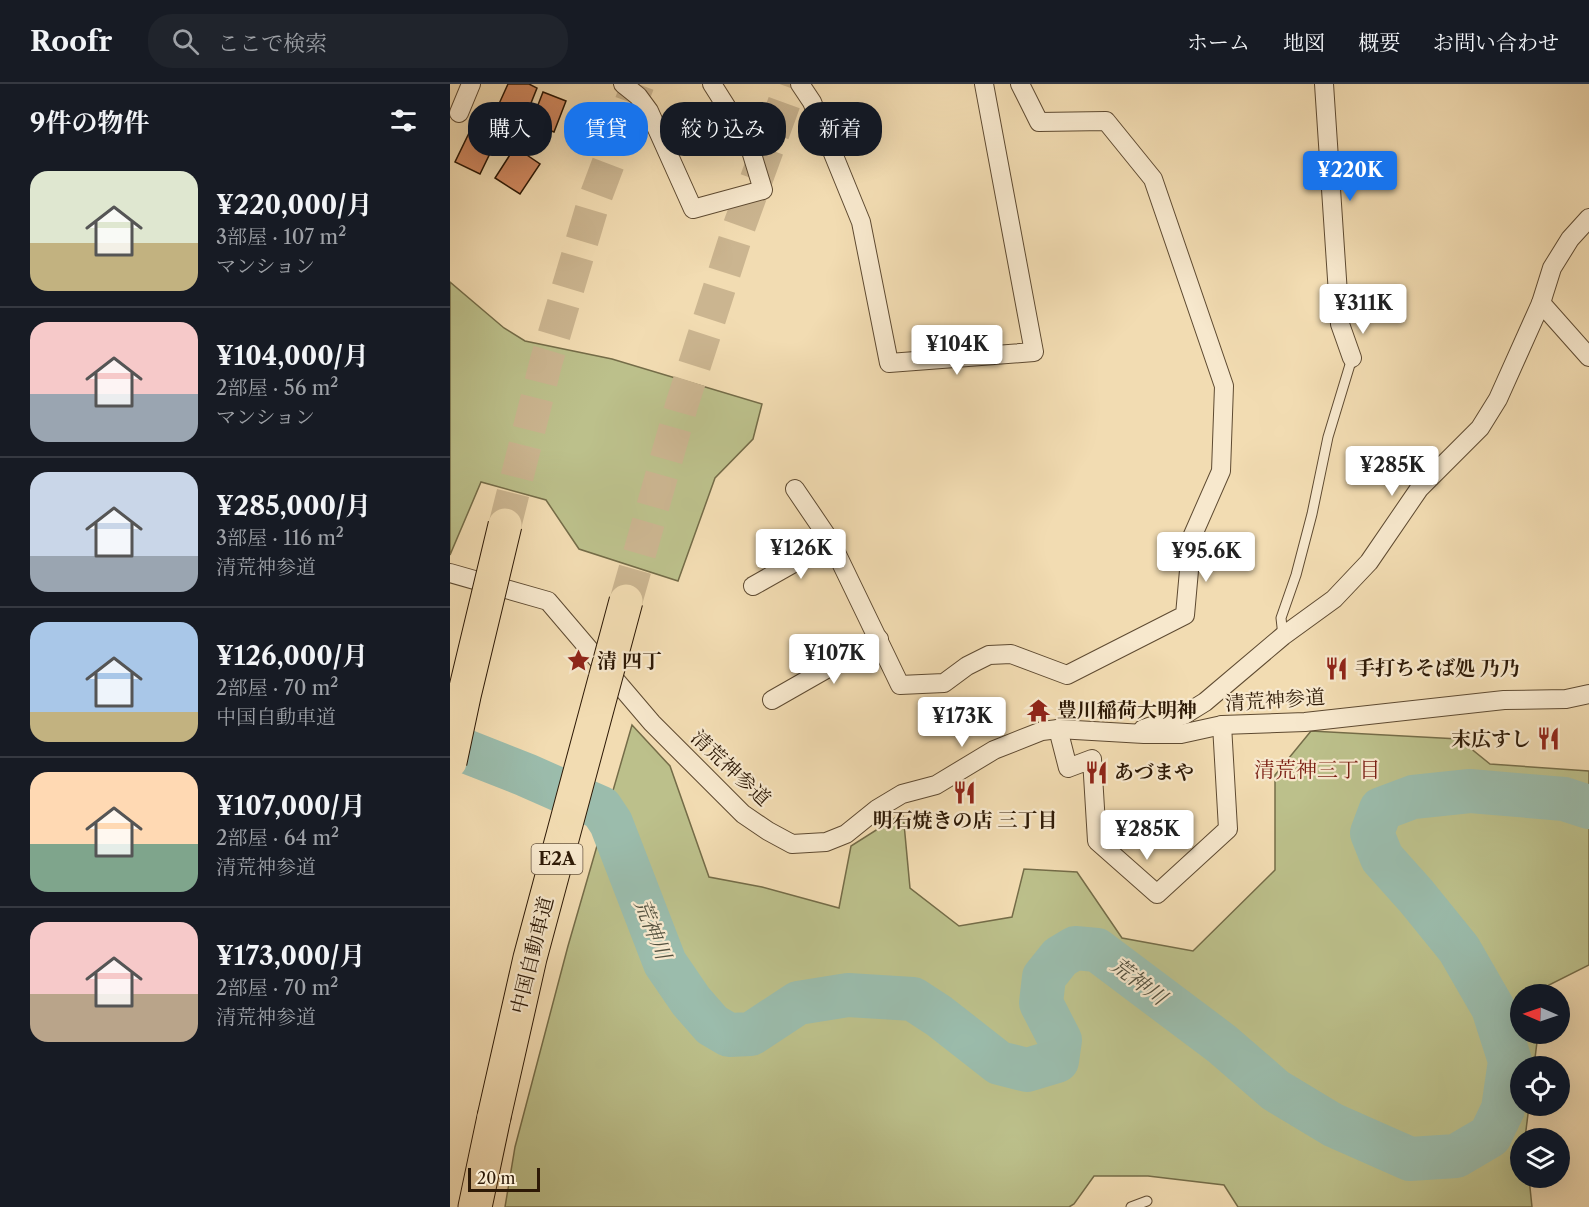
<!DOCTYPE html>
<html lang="ja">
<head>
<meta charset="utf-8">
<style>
	:root { --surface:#171b24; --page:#20242c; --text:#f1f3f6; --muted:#9ea1a6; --line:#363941; --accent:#1a73e8 }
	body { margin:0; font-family:"Libre Caslon Text","Noto Serif JP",serif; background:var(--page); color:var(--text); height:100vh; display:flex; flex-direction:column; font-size:22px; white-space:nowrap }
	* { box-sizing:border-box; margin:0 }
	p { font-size:20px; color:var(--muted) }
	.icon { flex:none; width:33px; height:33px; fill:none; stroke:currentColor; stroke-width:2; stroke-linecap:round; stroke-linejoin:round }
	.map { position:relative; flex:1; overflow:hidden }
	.details { display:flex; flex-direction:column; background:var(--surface); width:450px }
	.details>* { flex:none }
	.top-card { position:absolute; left:18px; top:18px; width:570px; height:54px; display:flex; gap:12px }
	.needle { width:39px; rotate:272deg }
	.controls { position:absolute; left:1060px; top:900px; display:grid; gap:12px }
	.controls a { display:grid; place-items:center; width:60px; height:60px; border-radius:50%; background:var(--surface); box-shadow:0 6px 24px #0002; font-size:30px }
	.scale { position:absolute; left:18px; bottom:15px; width:72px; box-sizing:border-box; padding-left:6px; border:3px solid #2d1906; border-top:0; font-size:16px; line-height:21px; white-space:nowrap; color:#2d1906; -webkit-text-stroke:4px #f7e8cd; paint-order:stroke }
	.price { position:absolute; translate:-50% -51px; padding:0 14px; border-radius:6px; background:#fff; color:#222; font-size:20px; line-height:39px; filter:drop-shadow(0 2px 3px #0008) }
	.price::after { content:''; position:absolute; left:50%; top:36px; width:18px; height:14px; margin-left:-9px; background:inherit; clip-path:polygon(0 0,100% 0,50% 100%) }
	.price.on { background:var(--accent); color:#fff }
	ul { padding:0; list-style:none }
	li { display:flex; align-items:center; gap:18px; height:150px; padding:0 30px }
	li+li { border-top:2px solid var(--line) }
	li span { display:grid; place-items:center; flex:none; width:168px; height:120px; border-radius:18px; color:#555 }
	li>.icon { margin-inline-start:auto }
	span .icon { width:72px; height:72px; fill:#fffc; stroke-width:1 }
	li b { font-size:26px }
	h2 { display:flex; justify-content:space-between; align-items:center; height:72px; padding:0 30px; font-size:26px }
	.tag { padding:0 21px; border-radius:24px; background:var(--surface); box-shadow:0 6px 24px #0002; font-size:21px; line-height:54px }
	.tag.on { background:var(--accent); color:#fff }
	header { display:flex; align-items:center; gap:36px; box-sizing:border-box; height:84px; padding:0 30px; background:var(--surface); border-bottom:2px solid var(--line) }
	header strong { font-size:28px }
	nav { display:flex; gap:33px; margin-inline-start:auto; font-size:21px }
	.search { width:420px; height:54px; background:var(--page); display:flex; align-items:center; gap:15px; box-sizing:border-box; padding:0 21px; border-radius:24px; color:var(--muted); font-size:22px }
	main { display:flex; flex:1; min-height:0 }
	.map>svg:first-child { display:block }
	.green { fill:#bcc08b; stroke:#746c48; stroke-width:1.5 }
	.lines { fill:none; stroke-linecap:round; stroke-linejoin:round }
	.river { stroke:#9bbcac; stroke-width:44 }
	.building { fill:#d28a61; stroke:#2d1906; stroke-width:1.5 }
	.highway-tunnel { stroke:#cbb590; stroke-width:33; stroke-dasharray:33 16; stroke-linecap:butt }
	.lane-casing { stroke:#5e4a31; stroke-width:11 }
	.street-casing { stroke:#5e4a31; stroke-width:20 }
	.highway-casing { stroke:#2d1906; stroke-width:35 }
	.lane { stroke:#f7e8cd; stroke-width:9 }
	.street { stroke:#f7e8cd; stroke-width:18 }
	.highway { stroke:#f2dcb2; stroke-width:33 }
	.highway-bridge-casing { stroke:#2d1906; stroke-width:35; stroke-linecap:butt }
	.highway-bridge { stroke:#f2dcb2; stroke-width:33 }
	.labels { text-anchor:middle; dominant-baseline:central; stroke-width:4.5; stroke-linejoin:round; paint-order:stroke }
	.shield { fill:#f7e8cd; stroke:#6a5742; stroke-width:1.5 }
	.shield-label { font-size:18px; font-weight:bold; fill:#2d1906 }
	.poi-label { font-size:20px; font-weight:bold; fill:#2d1906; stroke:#f7e8cd; text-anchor:start }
	.street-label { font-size:20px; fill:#2d1906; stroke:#f7e8cd }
	.neighbourhood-label { font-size:21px; fill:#7a1f14; stroke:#f7e8cd }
	.water-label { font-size:21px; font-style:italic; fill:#545240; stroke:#f7e8cd }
</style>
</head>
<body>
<header>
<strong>Roofr</strong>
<div class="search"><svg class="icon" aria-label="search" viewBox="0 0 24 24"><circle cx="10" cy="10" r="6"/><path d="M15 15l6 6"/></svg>ここで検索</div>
<nav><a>ホーム</a><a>地図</a><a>概要</a><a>お問い合わせ</a></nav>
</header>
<main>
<section class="details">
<h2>9件の物件<svg class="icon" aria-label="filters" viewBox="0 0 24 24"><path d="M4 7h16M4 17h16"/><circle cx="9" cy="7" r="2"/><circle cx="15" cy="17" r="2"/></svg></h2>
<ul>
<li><span style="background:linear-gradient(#dfe7d0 60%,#c2b280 0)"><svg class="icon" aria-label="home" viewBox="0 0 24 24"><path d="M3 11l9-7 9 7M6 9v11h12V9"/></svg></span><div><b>¥220,000/月</b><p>3部屋 · 107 m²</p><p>マンション</p></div></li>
<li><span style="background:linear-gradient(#f6c9c9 60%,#9aa5b1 0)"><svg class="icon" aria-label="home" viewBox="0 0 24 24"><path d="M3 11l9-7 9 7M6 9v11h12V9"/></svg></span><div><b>¥104,000/月</b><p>2部屋 · 56 m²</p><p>マンション</p></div></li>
<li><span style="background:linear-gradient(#c9d6e8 70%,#9aa5b1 0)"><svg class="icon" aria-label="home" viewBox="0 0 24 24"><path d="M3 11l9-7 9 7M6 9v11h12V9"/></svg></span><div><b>¥285,000/月</b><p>3部屋 · 116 m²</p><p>清荒神参道</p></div></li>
<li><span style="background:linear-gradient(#a9c7e8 75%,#c2b280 0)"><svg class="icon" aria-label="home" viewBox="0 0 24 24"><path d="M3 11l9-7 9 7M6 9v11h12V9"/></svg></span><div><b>¥126,000/月</b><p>2部屋 · 70 m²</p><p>中国自動車道</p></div></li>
<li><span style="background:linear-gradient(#ffd9b3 60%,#7fa58c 0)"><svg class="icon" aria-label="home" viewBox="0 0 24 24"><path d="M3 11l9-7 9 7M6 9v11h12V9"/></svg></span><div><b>¥107,000/月</b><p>2部屋 · 64 m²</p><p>清荒神参道</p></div></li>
<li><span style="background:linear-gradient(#f6c9c9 60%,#b9a48a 0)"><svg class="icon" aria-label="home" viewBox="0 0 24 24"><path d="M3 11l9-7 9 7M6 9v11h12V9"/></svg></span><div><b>¥173,000/月</b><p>2部屋 · 70 m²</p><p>清荒神参道</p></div></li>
</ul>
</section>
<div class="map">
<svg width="1139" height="1123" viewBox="0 0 1139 1123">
	<rect width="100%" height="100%" fill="#f2dcb2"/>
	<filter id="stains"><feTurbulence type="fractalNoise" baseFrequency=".00333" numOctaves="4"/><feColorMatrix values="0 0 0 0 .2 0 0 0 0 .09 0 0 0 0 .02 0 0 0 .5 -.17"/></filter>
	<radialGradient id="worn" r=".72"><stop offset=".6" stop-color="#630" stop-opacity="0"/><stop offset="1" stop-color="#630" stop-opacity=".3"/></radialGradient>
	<!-- green -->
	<g class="green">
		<polygon points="0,198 54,244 75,257 162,275 312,320 303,355 265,394 228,497 129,465 96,416 31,398 0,471"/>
		<polygon points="182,641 220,682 259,793 312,803 389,824 401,762 453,729 460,804 509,842 562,833 574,785 627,788 672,854 743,867 825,786 825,691 861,647 1009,655 1040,680 1139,687 1139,881 1093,904 1092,910 1071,910 1071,950 1088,950 1084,982 1071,982 1071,1022 1079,1022 1075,1054 1071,1054 1071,1094 1079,1094 1082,1123 788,1123 774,1101 698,1092 644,1092 624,1120 619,1123 55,1123 65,1063 118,862"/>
	</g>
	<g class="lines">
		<!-- river -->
		<polyline class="river" points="0,661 76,691 151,724 161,739 215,879 241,917 262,941 279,951 301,950 348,919 398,911 463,915 489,932 549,979 577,986 607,977 610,956 591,919 594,893 610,873 625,864 647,866 772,960 825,1006 883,1041 960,1075 1006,1072 1040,1052 1053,1025 1060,977 1043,924 1009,865 966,812 932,774 922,749 931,725 963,713 1020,707 1114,715 1139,723"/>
	</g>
	<!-- building -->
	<g class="building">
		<polygon points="58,0 79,0 87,4 75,34 48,22"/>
		<polygon points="93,8 116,17 104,48 81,39"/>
		<polygon points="20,47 45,59 30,90 5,78"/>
		<polygon points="65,63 90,80 70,110 45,94"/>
	</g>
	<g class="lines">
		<!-- highway-tunnel -->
		<g class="highway-tunnel">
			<polyline points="55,441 96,278 143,120 188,0"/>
			<polyline points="176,517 232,320 289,143 341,0"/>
		</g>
		<defs>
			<g id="lane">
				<polyline points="833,552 831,534 846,491 862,430 878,353 902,274"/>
				<polyline points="681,1123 697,1117"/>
			</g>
			<g id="street">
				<polyline points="173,0 188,12 199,27 243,125 313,106 298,57 262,0"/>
				<polyline points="350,0 362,18 411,138 439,279 584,268 534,0"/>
				<polyline points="874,0 890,240 902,274"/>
				<polyline points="9,29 21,0"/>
				<polyline points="1091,219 1102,184 1120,155 1139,134"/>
				<polyline points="345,405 381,458 450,601 494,599 517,582 539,571 561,570 617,591 735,531 742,453 771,387 774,302 703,95 656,37 589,38 570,0"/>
				<polyline points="0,489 98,517 202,639 293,730 318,747 342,760 376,758 396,750 427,725 452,710 486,701 544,666 592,647 608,645 694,650 731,650 772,641 855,638 1054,616 1116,615 1139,610"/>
				<polyline points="303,502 381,458"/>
				<polyline points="322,616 429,555"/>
				<polyline points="608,645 618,684 642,675 647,757 707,810 778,745 772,641"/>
				<polyline points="693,645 734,631 755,618 833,552 884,515 919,478 969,405 1030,344 1048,315 1091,219 1139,273"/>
			</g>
			<polyline id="highway" points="25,1123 44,1033"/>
		</defs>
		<!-- lane casing -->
		<use href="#lane" class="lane-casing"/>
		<!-- street casing -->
		<use href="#street" class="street-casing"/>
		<!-- highway casing -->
		<use href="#highway" class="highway-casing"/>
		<!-- lane -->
		<use href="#lane" class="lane"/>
		<!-- street -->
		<use href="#street" class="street"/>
		<!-- highway -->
		<use href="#highway" class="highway"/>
		<defs>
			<g id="highway-bridge">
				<polyline points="0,678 14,612 55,441"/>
				<polyline points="44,1033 80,874 176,517"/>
			</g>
		</defs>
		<!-- highway-bridge casing -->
		<use href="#highway-bridge" class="highway-bridge-casing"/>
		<!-- highway-bridge -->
		<use href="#highway-bridge" class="highway-bridge"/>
	</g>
	<!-- icons -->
	<defs>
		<symbol id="sight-bare" viewBox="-9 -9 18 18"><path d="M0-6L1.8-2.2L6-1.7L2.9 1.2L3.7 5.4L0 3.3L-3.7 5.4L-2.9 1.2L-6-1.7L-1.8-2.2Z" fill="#8f2418" stroke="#f7e8cd" stroke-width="2.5" paint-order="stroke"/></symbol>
		<symbol id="restaurant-bare" viewBox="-9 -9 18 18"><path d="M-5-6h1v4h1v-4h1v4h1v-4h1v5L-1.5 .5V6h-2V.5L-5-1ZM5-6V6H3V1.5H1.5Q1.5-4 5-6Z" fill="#8f2418" stroke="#f7e8cd" stroke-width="2.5" paint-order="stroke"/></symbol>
		<symbol id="temple-bare" viewBox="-9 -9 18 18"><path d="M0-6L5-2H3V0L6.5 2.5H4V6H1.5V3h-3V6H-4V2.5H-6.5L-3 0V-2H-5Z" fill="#8f2418" stroke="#f7e8cd" stroke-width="2.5" paint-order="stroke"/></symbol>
	</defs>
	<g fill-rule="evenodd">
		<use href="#sight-bare" x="112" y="560" width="33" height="33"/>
		<use href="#restaurant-bare" x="870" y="568" width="33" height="33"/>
		<use href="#temple-bare" x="572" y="610" width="33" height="33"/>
		<use href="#restaurant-bare" x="1082" y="638" width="33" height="33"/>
		<use href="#restaurant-bare" x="630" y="672" width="33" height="33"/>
		<use href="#restaurant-bare" x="498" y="692" width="33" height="33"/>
	</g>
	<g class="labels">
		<!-- shield labels -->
		<rect class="shield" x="81.5" y="760" width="51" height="30" rx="4.5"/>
		<g class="shield-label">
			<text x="107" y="775">E2A</text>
		</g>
		<!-- poi labels -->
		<g class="poi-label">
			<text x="147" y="577">清 四丁</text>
			<text x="905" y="584">手打ちそば処 乃乃</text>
			<text x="607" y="626">豊川稲荷大明神</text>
			<text x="1081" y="655" text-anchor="end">末広すし</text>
			<text x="664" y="688">あづまや</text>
			<text x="515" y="736" text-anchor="middle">明石焼きの店 三丁目</text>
		</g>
		<!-- street labels -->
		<g class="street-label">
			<text transform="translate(825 616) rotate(-4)">清荒神参道</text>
			<text transform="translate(281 684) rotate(43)">清荒神参道</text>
			<text transform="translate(82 871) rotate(-76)">中国自動車道</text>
		</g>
		<!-- neighbourhood labels -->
		<g class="neighbourhood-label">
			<text x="867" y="685">清荒神三丁目</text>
		</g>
		<!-- water labels -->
		<g class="water-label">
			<text transform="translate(203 845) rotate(68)">荒神川</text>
			<text transform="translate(689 897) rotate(37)">荒神川</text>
		</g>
	</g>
	<rect width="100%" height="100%" filter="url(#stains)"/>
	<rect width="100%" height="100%" fill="url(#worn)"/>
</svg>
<div class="controls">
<a><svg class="needle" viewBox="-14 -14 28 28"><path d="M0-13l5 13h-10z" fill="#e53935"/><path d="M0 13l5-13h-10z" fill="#9ea1a6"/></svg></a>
<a><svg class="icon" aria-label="locate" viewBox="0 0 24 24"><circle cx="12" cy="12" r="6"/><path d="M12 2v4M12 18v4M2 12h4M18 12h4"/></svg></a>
<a><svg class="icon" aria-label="layers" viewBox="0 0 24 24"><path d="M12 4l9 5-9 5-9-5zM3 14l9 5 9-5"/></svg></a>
</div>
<div class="scale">20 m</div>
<b class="price on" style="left:900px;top:118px">¥220K</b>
<b class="price" style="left:913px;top:251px">¥311K</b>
<b class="price" style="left:507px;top:292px">¥104K</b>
<b class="price" style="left:942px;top:413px">¥285K</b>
<b class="price" style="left:351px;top:496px">¥126K</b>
<b class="price" style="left:756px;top:499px">¥95.6K</b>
<b class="price" style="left:384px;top:601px">¥107K</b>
<b class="price" style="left:512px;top:664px">¥173K</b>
<b class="price" style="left:697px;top:777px">¥285K</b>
<div class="top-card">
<a class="tag">購入</a>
<a class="tag on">賃貸</a>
<a class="tag">絞り込み</a>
<a class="tag">新着</a>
</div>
</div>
</main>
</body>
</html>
